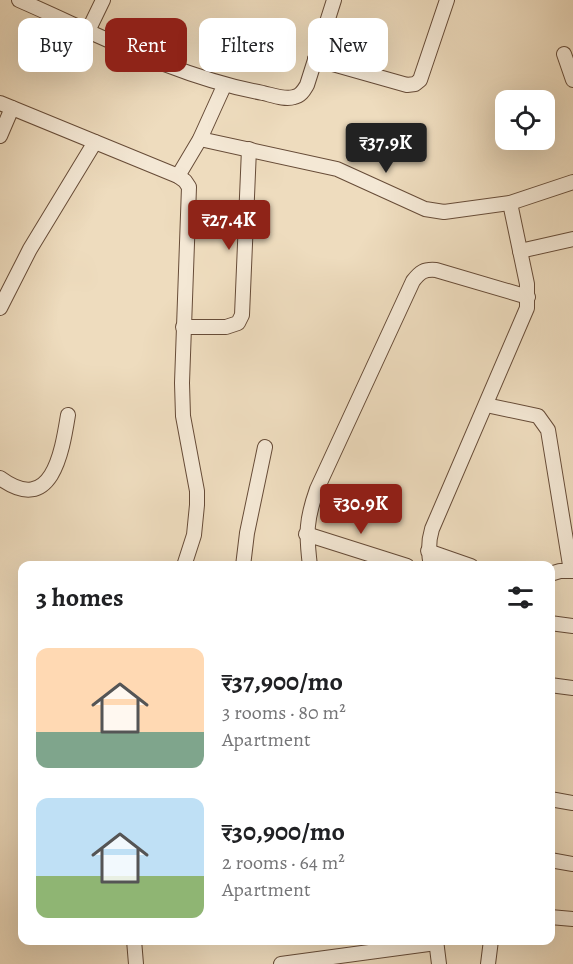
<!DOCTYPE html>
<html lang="en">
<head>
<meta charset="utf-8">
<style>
	:root { --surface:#fff; --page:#f2f2f2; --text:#202124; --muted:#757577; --accent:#8f2418 }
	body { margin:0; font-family:Alegreya,serif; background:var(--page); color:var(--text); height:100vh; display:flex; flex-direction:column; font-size:22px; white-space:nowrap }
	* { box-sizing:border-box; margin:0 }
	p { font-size:20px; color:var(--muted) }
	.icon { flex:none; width:33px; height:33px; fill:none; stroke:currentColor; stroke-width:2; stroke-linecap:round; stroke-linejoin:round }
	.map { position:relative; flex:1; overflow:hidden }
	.side { position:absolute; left:18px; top:561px; width:537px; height:384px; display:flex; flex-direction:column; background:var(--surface); border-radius:12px; box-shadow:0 6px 24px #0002 }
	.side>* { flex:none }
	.top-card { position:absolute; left:18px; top:18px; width:537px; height:54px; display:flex; gap:12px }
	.buttons { position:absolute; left:495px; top:90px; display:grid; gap:12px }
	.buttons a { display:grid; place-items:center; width:60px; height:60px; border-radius:12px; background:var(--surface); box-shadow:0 6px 24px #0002; font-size:30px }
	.price { position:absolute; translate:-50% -51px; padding:0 14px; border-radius:6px; background:var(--accent); color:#fff; font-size:20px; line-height:39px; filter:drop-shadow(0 2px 3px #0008) }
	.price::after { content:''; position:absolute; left:50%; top:36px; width:18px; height:14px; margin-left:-9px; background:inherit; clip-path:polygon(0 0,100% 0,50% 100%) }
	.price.active { background:#222; color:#fff }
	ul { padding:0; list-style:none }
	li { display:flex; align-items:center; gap:18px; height:150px; padding:0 18px }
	li span { display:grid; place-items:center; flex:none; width:168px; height:120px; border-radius:12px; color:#555 }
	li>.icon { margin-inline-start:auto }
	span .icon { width:72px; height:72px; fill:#fffc; stroke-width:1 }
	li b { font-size:26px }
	h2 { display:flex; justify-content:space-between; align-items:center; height:72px; padding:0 18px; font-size:26px }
	.pill { padding:0 21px; border-radius:12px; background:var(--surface); box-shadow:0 6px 24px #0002; font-size:21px; line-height:54px }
	.pill.active { background:var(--accent); color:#fff }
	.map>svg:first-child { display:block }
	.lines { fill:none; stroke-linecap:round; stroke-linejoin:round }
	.street-casing { stroke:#674c38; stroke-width:16 }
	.street { stroke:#f4e8d5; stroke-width:14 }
</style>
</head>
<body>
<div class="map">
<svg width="573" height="964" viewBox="0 0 573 964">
	<rect width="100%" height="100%" fill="#eedcbe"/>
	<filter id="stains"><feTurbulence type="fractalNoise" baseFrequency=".00333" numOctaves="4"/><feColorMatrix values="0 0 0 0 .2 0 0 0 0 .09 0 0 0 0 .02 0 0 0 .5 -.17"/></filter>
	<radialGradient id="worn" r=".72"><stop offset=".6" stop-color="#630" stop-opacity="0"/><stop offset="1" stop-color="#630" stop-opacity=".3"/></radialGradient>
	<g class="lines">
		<defs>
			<g id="street">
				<path d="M19 0C99 35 177 77 263 93 272 95 285 100 294 97 301 96 304 90 307 85L334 0"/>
				<polyline points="88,31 103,0"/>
				<polyline points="564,54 573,80"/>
				<polyline points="315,59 407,85 415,84 420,80 447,0"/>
				<polyline points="0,103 178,176 185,181 189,187 182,383 183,416 197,491 197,505 194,535 184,566"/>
				<polyline points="0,136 12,108"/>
				<polyline points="200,139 337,169 425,209 444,212 510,203 573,182"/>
				<polyline points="178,176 200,139 224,86"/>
				<polyline points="520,251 573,239"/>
				<polyline points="0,308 30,249 95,142"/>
				<polyline points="183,327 226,327 238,323 242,315 249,149"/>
				<polyline points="486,405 538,416 548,430 571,571"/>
				<path d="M0 478C52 516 62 452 68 415"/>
				<polyline points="306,534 407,566"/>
				<polyline points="428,551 471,566"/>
				<polyline points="243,566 247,533 265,447"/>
				<path d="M310 566C306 533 306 520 317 489L413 281C420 272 424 269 436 270L528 297"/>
				<path d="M431 566C428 552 428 542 432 529L527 308V284L510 203"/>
				<polyline points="550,574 560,571 573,571"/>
				<polyline points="550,623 573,626"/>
				<polyline points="550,685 573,688"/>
				<polyline points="550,799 573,803"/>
				<polyline points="550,860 573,864"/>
				<polyline points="550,917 573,919"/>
				<polyline points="134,940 136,964"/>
				<polyline points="436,940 439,964"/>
				<polyline points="281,964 436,943"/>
				<polyline points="488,964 491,940"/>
			</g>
		</defs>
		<!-- street casing -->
		<use href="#street" class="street-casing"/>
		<!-- street -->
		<use href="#street" class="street"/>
	</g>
	<rect width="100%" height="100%" filter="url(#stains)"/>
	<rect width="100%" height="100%" fill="url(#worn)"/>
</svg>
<div class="buttons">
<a><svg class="icon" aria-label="locate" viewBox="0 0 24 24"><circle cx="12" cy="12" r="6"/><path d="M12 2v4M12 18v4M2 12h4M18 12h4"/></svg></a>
</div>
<b class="price active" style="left:386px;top:174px">₹37.9K</b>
<b class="price" style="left:229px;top:251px">₹27.4K</b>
<b class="price" style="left:361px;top:535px">₹30.9K</b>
<div class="top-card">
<a class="pill">Buy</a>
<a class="pill active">Rent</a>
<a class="pill">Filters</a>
<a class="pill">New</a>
</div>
<section class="side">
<h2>3 homes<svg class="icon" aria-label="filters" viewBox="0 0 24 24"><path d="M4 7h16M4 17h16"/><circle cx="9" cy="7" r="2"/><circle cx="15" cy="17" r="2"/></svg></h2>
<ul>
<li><span style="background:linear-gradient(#ffd9b3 70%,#7fa58c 0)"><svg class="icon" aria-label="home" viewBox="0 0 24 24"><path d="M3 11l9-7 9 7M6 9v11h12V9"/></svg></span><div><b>₹37,900/mo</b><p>3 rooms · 80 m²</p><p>Apartment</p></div></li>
<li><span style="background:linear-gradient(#bfe0f5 65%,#8fb573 0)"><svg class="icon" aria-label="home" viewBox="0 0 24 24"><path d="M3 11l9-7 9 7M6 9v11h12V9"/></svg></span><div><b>₹30,900/mo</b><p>2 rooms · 64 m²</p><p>Apartment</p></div></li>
</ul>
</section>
</div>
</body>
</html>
